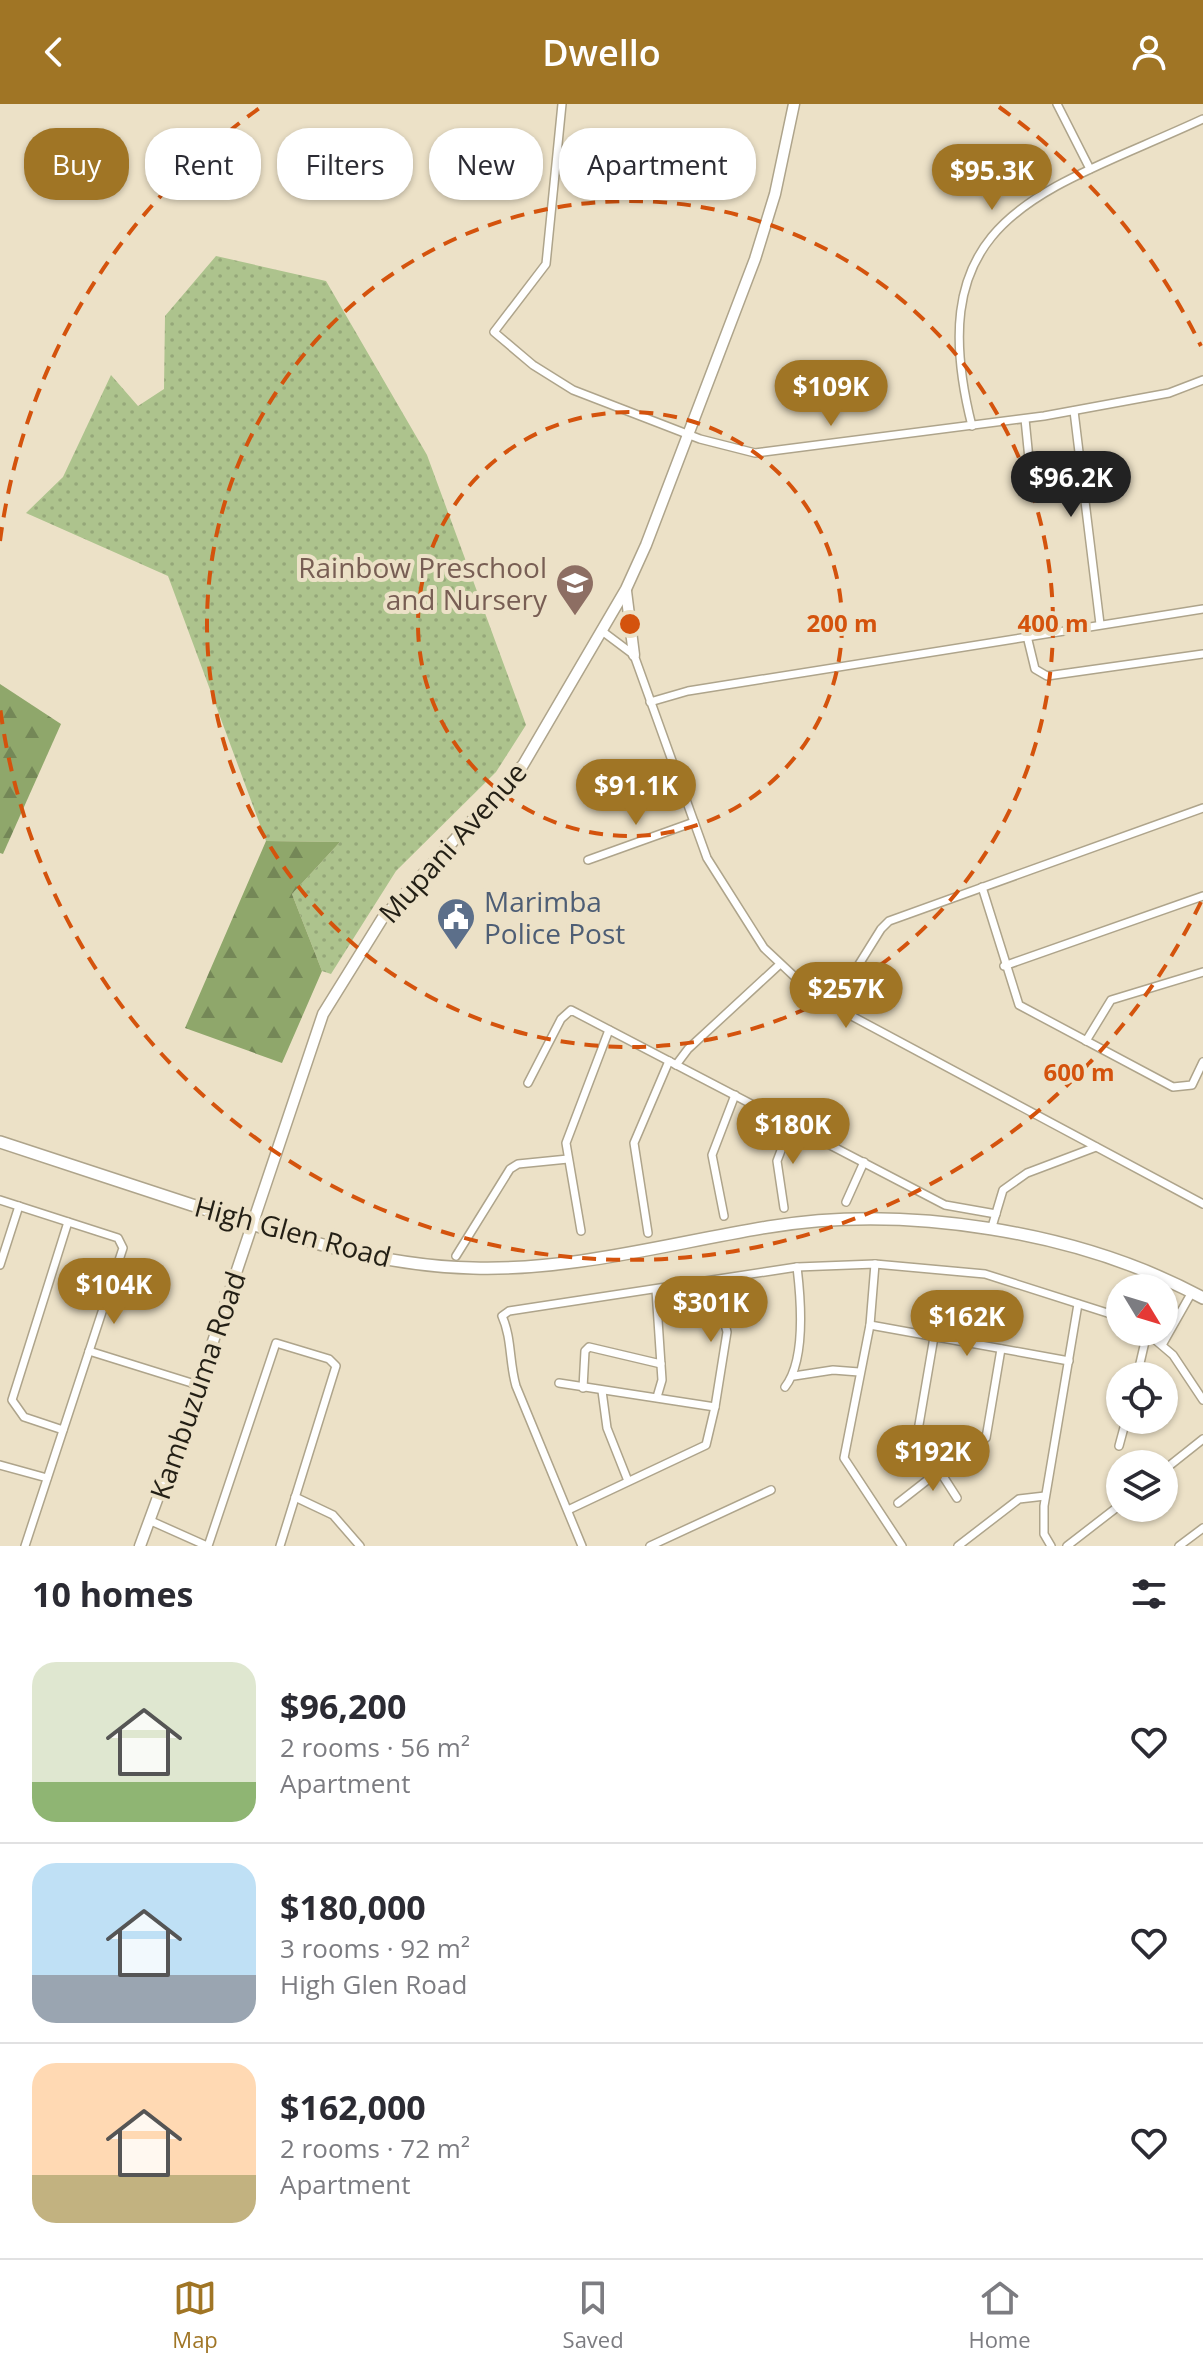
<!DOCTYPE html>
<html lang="en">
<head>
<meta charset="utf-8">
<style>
	:root { --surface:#fff; --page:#f2f2f3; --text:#2b2b33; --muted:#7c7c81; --line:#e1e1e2; --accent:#a07525 }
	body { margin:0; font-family:"Open Sans",sans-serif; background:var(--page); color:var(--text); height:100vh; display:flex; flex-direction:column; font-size:30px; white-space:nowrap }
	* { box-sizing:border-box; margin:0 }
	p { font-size:26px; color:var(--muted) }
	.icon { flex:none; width:44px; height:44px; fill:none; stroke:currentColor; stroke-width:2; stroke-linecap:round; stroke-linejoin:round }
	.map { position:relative; height:1442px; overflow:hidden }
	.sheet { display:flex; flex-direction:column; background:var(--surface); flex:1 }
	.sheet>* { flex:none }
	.top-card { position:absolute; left:24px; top:24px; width:800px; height:72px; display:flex; gap:16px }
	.needle { width:52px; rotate:128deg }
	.controls { position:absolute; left:1106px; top:1170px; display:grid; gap:16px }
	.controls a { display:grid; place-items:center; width:72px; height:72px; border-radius:50%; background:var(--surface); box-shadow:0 2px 6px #0004; font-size:40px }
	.price { position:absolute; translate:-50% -68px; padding:0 18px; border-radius:28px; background:var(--accent); color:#fff; font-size:26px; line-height:52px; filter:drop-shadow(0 2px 4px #0008) }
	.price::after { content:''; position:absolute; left:50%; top:48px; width:24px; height:18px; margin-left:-12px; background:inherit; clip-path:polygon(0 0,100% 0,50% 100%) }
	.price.current { background:#222; color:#fff }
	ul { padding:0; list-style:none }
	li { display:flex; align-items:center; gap:24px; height:200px; padding:0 32px }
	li+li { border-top:2px solid var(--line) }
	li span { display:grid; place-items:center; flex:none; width:224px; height:160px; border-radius:24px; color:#555 }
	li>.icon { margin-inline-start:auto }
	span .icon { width:96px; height:96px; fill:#fffc; stroke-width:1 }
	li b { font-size:34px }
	h2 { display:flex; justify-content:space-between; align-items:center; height:96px; padding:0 32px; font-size:34px }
	.tag { padding:0 28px; border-radius:32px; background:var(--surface); box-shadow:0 2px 6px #0004; font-size:28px; line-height:72px }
	.tag.current { background:var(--accent); color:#fff }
	header { display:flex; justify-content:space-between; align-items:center; height:104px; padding:0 32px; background:var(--accent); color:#fff; font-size:36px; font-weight:600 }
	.dock { display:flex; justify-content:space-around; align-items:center; height:112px; border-top:2px solid var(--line); background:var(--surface); font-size:22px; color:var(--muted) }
	.dock a { display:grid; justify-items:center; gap:4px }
	.dock .current { color:var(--accent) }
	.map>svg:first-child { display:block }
	.grass { fill:url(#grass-dots) }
	.forest { fill:url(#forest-firs) }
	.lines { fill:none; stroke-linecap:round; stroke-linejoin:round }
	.street-casing { stroke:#aea48b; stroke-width:10 }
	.secondary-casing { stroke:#aea48b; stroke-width:13 }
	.primary-casing { stroke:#aea48b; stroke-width:14 }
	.street { stroke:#fff; stroke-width:7 }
	.secondary { stroke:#fff; stroke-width:10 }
	.primary { stroke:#fff; stroke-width:11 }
	.ring { fill:none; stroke:#d4530d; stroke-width:4; stroke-dasharray:14 10 }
	.labels { text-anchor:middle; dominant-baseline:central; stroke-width:8; stroke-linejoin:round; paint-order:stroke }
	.education-label { font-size:28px; fill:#785e54; stroke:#ece1c7; text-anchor:end }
	.street-label { font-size:28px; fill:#231f15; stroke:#ece1c7 }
	.service-label { font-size:28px; fill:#4e5e75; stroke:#ece1c7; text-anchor:start }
	.centre { fill:#d4530d; stroke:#ece1c7; stroke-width:4 }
	.ring-label { font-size:24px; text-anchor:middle; font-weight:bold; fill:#d4530d; stroke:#ece1c7; stroke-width:8; stroke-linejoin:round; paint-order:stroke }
</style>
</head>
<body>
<header><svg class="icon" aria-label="back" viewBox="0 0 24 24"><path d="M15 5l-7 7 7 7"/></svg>Dwello<svg class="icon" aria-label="person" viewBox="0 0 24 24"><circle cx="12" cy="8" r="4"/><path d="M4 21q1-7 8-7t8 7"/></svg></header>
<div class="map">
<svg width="1203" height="1442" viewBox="0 0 1203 1442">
	<defs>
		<pattern id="grass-dots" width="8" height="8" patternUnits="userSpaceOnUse" patternTransform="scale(2)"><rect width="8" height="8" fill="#adc38d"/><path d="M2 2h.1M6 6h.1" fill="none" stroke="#95a779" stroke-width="1.8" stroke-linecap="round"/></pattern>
		<pattern id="forest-firs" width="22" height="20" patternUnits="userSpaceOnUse" patternTransform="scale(2)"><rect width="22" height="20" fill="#8fa76b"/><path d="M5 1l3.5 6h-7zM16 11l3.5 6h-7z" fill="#748757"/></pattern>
	</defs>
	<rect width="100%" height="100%" fill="#ece1c7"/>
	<!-- grass -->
	<polygon class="grass" points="216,152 326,177 427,351 526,621 496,668 396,767 331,870 322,867 292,790 340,738 266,737 168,472 26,409 63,373 111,271 138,302 164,285 165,212"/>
	<!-- forest -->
	<g class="forest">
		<polygon points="0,580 61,620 3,750 0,749"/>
		<polygon points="266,737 340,738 292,790 322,867 282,959 185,924"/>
	</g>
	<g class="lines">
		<defs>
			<g id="street">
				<polyline points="562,0 546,160 494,228 533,261 573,286 700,335 755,349 1044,312 1169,289 1203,276"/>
				<polyline points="1057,0 1090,65"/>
				<polyline points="1074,307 1100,520"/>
				<polyline points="1025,315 1029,355"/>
				<path d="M972 322C918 109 1043 89 1203 15"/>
				<polyline points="602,527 634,551 707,754 764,844 812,889 833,902 1203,1100"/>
				<polyline points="1027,532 1035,565 1047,572 1203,550"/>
				<polyline points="650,598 688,587 1203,505"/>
				<polyline points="588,756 694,718"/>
				<polyline points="982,783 1019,901 1173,983 1192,981 1203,958"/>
				<polyline points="1004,862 1203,792"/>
				<polyline points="833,902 881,825 889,817 1203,704"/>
				<polyline points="1086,937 1111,896 1203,868"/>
				<polyline points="676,961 688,945 779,861"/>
				<polyline points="528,979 561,915 571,906 945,1101 996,1110"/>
				<polyline points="0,1096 118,1134 123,1144 25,1442"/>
				<polyline points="846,1098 864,1058"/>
				<polyline points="784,1104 777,1057 791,1020"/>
				<polyline points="724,1112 712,1051 735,991"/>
				<polyline points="991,1126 1003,1086 1027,1069 1096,1043"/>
				<polyline points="581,1127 566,1039 609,926"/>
				<polyline points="648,1129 634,1039 669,957"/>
				<polyline points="456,1152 510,1065 518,1060 568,1055"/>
				<polyline points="875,1160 870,1221 844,1354 902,1442"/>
				<polyline points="0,1161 19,1102"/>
				<polyline points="714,1177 727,1228 715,1303"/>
				<polyline points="656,1186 662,1276 657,1293"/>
				<polyline points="870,1221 1069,1257"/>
				<polyline points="1146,1228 1173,1251 1203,1296"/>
				<polyline points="934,1233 914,1350 930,1374 986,1334 1001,1245"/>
				<polyline points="1162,1241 1192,1188"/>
				<polyline points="89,1247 198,1281"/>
				<polyline points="794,1272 833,1266 859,1268"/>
				<polyline points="1137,1272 1147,1229"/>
				<polyline points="559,1279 715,1303 706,1341 568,1406"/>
				<path d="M785 1283C806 1256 801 1196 797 1163"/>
				<polyline points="583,1284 585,1247 589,1243 661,1260"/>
				<polyline points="602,1287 607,1324 628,1377"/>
				<polyline points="63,1326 24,1313 12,1296 68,1118"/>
				<polyline points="1119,1342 1126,1316"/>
				<polyline points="0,1361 47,1374"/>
				<polyline points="1164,1366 1203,1335"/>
				<polyline points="941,1369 957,1394"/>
				<polyline points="295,1393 333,1411 360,1442"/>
				<polyline points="898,1399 930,1374"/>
				<polyline points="151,1417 207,1442"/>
				<polyline points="208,1442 276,1239 329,1255 336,1262 280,1442"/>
				<path d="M582 1442 516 1282C509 1258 512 1234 502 1212L509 1207 797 1163 875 1160 985 1170 1120 1213"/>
				<polyline points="650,1442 771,1386"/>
				<polyline points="958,1442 1019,1395 1045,1392"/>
				<polyline points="1051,1442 1044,1430 1044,1402 1078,1200"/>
				<polyline points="1067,1442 1120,1401"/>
				<polyline points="1179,1442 1203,1424"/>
			</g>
			<g id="secondary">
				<polyline points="626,487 634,551"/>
				<polyline points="140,1442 190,1306 323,910 382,815 523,661 626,485 646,441 755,155 775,90 794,0"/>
			</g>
			<path id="primary" d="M0 1038C63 1059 126 1079 189 1100 281 1130 375 1162 473 1164 573 1167 670 1139 768 1123 906 1100 1079 1127 1203 1194"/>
		</defs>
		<!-- street casing -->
		<use href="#street" class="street-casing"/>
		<!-- secondary casing -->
		<use href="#secondary" class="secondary-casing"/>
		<!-- primary casing -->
		<use href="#primary" class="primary-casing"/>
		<!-- street -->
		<use href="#street" class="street"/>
		<!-- secondary -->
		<use href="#secondary" class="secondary"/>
		<!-- primary -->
		<use href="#primary" class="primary"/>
	</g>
	<!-- distance rings -->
	<g class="ring">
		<circle cx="630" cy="520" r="212"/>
		<circle cx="630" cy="520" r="423"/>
		<path d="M1201 798A635 635 0 0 1 0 603M0 437A635 635 0 0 1 261 3M999 3A635 635 0 0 1 1201 242"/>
	</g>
	<!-- icons -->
	<defs>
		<symbol id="school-pin" viewBox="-11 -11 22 30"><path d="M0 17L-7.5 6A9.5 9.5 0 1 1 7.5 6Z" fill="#8d6e63" stroke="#ece1c7"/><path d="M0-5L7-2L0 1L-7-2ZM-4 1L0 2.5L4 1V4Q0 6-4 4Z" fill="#fff"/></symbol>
		<symbol id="civic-pin" viewBox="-11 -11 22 30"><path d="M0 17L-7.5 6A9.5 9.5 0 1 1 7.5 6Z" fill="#5c6f8a" stroke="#ece1c7"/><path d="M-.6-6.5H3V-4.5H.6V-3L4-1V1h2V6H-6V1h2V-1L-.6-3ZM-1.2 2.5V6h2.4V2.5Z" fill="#fff"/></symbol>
	</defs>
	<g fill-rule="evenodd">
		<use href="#school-pin" x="553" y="457" width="44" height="60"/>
		<use href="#civic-pin" x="434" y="791" width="44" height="60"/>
	</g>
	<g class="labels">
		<!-- education labels -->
		<g class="education-label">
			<text x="547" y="463">Rainbow Preschool<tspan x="547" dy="32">and Nursery</tspan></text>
		</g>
		<!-- street labels -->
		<g class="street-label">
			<text transform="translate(452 738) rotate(-48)">Mupani Avenue</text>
			<text transform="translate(293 1127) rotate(15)">High Glen Road</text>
			<text transform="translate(197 1281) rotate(-71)">Kambuzuma Road</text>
		</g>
		<!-- service labels -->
		<g class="service-label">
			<text x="484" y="797">Marimba<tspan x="484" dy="32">Police Post</tspan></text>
		</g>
	</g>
	<circle cx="630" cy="520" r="12" class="centre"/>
	<g class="ring-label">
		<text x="842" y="528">200 m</text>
		<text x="1053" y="528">400 m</text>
		<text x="1079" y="977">600 m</text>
	</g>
</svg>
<div class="controls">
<a><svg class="needle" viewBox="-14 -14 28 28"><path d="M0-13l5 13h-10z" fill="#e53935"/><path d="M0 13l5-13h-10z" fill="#7c7c81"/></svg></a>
<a><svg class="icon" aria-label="locate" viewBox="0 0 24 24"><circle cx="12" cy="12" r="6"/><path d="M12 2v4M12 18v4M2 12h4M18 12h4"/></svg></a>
<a><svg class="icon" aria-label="layers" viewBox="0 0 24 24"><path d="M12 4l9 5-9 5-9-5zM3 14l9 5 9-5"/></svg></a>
</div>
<b class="price" style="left:992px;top:108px">$95.3K</b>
<b class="price" style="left:831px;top:324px">$109K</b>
<b class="price current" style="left:1071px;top:415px">$96.2K</b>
<b class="price" style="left:636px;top:723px">$91.1K</b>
<b class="price" style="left:846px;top:926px">$257K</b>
<b class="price" style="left:793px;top:1062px">$180K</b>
<b class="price" style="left:114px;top:1222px">$104K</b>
<b class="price" style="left:711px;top:1240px">$301K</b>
<b class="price" style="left:967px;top:1254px">$162K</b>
<b class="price" style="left:933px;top:1389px">$192K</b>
<div class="top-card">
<a class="tag current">Buy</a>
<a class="tag">Rent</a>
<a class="tag">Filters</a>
<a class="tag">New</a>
<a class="tag">Apartment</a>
</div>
</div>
<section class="sheet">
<h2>10 homes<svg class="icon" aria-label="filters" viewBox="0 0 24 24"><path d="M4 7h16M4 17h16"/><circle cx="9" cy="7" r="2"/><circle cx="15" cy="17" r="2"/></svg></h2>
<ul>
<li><span style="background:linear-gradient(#dfe7d0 75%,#8fb573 0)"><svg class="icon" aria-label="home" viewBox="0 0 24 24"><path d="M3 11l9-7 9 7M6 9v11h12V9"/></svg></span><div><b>$96,200</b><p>2 rooms · 56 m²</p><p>Apartment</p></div><svg class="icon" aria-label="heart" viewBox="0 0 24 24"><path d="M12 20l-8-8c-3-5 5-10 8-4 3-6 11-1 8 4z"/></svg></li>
<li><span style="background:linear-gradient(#bfe0f5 70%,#9aa5b1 0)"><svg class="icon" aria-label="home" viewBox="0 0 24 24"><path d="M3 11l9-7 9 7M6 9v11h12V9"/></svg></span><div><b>$180,000</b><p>3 rooms · 92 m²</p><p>High Glen Road</p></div><svg class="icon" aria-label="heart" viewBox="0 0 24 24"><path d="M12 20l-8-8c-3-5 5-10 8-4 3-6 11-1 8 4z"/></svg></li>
<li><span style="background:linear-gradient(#ffd9b3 70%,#c2b280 0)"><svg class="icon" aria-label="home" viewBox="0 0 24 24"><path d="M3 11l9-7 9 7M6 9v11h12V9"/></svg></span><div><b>$162,000</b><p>2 rooms · 72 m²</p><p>Apartment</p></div><svg class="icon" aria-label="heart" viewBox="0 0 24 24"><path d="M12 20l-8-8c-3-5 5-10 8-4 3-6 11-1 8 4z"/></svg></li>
</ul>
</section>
<nav class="dock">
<a class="current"><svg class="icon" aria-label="map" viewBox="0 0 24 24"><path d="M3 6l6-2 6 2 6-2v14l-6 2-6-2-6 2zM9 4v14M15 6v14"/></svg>Map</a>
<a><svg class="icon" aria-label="saved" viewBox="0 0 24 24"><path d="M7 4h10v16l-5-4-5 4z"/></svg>Saved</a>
<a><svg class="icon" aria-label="home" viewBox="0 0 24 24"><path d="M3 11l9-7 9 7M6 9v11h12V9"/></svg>Home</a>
</nav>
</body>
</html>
